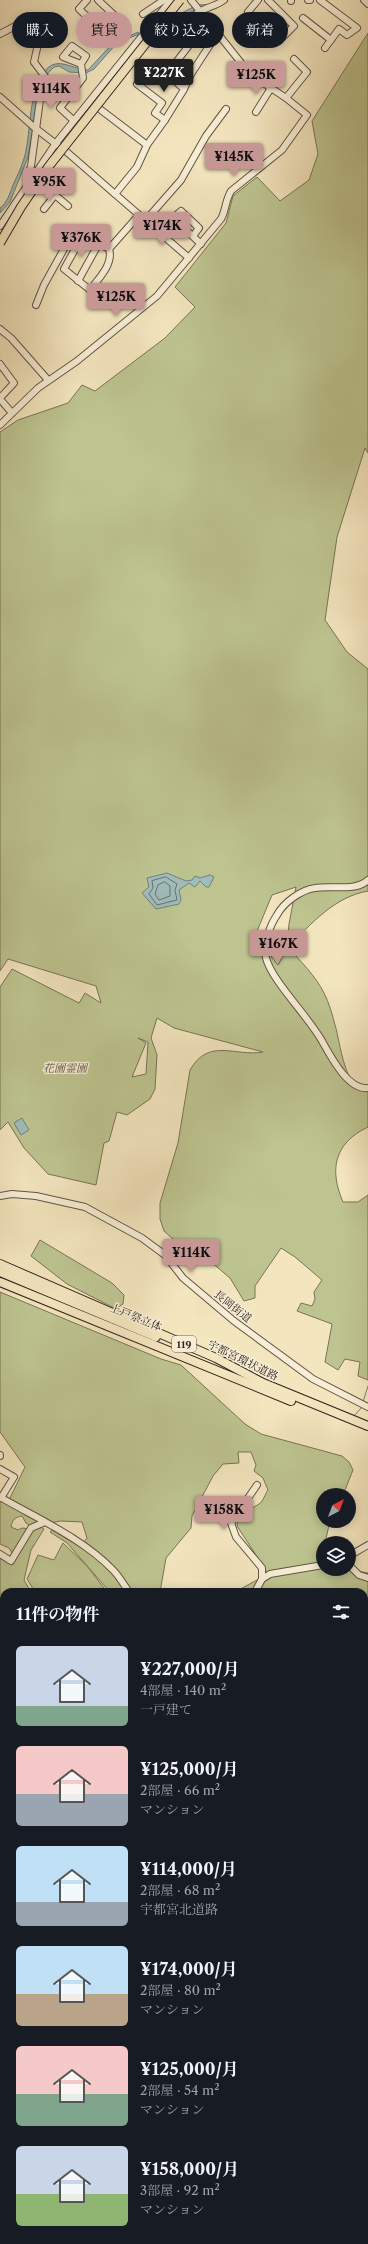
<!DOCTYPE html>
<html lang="ja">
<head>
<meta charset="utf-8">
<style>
	:root { --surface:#171b24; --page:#242831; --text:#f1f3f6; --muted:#9ea1a6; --accent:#c59692 }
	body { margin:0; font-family:"Libre Caslon Text","Noto Serif JP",serif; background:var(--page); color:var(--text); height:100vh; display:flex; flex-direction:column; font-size:15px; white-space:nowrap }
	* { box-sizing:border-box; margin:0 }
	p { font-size:13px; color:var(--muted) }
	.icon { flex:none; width:22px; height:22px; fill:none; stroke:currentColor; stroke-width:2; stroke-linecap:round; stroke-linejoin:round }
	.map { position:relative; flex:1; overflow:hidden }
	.sheet { position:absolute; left:0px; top:1588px; width:368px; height:656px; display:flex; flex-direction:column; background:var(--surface); border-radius:12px 12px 0 0; box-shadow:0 2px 10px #0003 }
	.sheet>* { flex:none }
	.top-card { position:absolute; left:12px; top:12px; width:344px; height:36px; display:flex; gap:8px }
	.needle { width:26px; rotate:42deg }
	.buttons { position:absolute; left:316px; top:1488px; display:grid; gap:8px }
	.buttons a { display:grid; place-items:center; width:40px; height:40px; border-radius:50%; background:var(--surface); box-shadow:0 2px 10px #0003; font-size:20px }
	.price { position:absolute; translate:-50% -34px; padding:0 9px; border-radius:4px; background:var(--accent); color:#111; font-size:13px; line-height:26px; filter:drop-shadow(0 1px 2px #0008) }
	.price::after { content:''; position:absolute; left:50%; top:24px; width:12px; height:9px; margin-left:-6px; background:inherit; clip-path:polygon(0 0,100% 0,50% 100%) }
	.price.on { background:#222; color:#fff }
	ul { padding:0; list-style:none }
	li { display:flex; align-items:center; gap:12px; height:100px; padding:0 16px }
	li span { display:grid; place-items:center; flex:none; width:112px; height:80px; border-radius:6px; color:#555 }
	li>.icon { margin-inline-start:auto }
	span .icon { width:48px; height:48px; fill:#fffc; stroke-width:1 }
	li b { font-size:17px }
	h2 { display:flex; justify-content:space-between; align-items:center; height:48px; padding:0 16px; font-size:17px }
	.pill { padding:0 14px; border-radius:18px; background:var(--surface); box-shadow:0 2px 10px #0003; font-size:14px; line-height:36px }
	.pill.on { background:var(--accent); color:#111 }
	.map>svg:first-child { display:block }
	.green { fill:#bdc490; stroke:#787458; fill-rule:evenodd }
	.water { fill:#9fbdbb; stroke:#73807d }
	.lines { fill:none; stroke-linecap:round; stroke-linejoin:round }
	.shore { stroke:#68706d; stroke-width:1 }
	.stream { stroke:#73807d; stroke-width:1 }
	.minor-casing { stroke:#625447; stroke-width:8 }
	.highway-casing { stroke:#32241f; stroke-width:10 }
	.minor { stroke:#f7eed5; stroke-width:6 }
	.highway { stroke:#f3e5be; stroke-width:8 }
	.highway-bridge-casing { stroke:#32241f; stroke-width:10; stroke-linecap:butt }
	.highway-bridge { stroke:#f3e5be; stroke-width:8 }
	.labels { text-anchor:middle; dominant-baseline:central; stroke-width:3; stroke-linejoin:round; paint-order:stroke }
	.shield { fill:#f7eed5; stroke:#6d6156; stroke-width:1 }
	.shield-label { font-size:10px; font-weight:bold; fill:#32241f }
	.park-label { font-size:11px; font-style:italic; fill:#554c3b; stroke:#f7eed5 }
	.street-label { font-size:11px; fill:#32241f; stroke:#f7eed5 }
</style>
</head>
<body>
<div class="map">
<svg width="368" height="2244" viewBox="0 0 368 2244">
	<rect width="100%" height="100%" fill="#f3e5be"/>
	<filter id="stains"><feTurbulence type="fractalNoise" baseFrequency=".005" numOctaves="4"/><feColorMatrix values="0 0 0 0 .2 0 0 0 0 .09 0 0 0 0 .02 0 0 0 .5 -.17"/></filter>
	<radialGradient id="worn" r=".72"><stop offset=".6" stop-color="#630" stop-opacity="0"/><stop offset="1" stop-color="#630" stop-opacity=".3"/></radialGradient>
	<!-- green -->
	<g class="green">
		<path d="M368 33V453L365 448 337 537 325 620 347 652 368 669V891C334 897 311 924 288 947 300 961 315 975 324 993 329 1003 332 1013 335 1025 340 1040 345 1095 368 1091V1127C334 1143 329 1170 343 1202H358L368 1195V1380L358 1376 360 1362 345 1359 338 1370 325 1362 332 1324 297 1311 301 1303 312 1306 315 1299 314 1292 322 1280 295 1257 281 1248 255 1286V1298L244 1301 230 1278 210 1261 192 1254 173 1239 164 1231 160 1219V1203L178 1143 190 1070C209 1037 235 1057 263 1052L174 1028 157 1018 151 1038 157 1055 155 1089 150 1099 127 1115 117 1112 109 1141 104 1143 96 1185 48 1174 24 1148 8 1122 0 1130V987L12 969 79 1003 85 993 101 1003 96 986 8 959 0 971V432L18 420 68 403 82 385 95 391 165 338 195 307 175 287 226 223 233 196 257 177 280 201 309 180 318 154 312 121ZM296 887 289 924 287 947 278 965 255 936 272 895ZM138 1038 148 1042 146 1074 132 1077 146 1043Z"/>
		<polygon points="40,1240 112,1283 124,1295 123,1304 116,1309 67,1284 31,1256"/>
		<path d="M0 1292 161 1359 181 1365 245 1424 261 1434 342 1456 349 1462 353 1470 343 1495H323V1521H330L325 1543H323V1569H347L368 1573V1850H364V1592H235L257 1580 264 1579 265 1569 237 1526C239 1508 247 1512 259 1504 263 1502 265 1494 268 1490L263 1478 254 1471 256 1465 251 1452H238L239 1463 223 1464 213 1476 192 1516 191 1528 166 1558 160 1592H110L67 1543 50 1532 52 1530 80 1547 87 1538 82 1522 61 1521 30 1526 26 1523 22 1516C15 1517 12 1520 11 1527L18 1530 22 1528 30 1529 39 1526 44 1529 31 1550 24 1580 31 1592H4V1991L0 1984V1555L12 1562 14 1556 9 1548 0 1544V1497L9 1500 25 1467 0 1432Z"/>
		<polygon points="63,1543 87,1566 107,1592 35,1592 27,1579 38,1555 54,1560"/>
		<polygon points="141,2240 160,2240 161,2241 158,2244 142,2244 140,2241"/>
	</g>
	<!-- water -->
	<g class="water">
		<polygon points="216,4 195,10 178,19 176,16 197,5"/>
		<path d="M138 32 139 34 117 43 94 69 86 73 69 72 59 66 54 67 42 79 28 157 10 202 0 213V208C7 203 10 193 13 185 18 174 24 162 26 150 31 127 29 77 52 65 63 60 76 70 88 70L112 44Z"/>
		<polygon points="167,873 186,881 192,880 195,876 200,878 210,875 214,877 209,887 206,887 200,881 195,887 189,883 179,890 181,900 179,904 156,909 142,893 149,887 147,878"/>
		<polygon points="22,1118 29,1130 21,1135 14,1123"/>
	</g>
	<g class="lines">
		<!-- shore -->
		<g class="shore">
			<polygon points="166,877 177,884 175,890 177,900 157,905 149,894 153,888 152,881"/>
			<polygon points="165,882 170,886 170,896 159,900 155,894 158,885"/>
		</g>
		<!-- stream -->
		<g class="stream">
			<polyline points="363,1402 368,1386"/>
			<polyline points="354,1416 362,1407"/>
			<polyline points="0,1635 4,1642"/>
		</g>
		<defs>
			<g id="minor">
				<polyline points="87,0 79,9 99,28 116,20 114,15 98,0"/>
				<polyline points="258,0 248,12 279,41 294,26 268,0"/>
				<polyline points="291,0 291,1"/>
				<polyline points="308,0 310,0"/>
				<polyline points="320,0 357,28 347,35 339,29 325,48"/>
				<polyline points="364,0 368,4"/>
				<polyline points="143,14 164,0"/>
				<polyline points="303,18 331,40"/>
				<polyline points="0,34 21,23 38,44 34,62 46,78"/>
				<polyline points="137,84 162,103 155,113 165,120"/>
				<path d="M184 89 167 74 197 35 194 16C202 7 214 8 224 0"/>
				<polyline points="69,96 60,108 72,119"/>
				<polyline points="0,97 35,128 68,153 115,194"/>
				<polyline points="286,98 307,72 294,59"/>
				<polyline points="101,110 147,145"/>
				<polyline points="256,112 271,88"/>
				<polyline points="30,179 27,177 31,166 42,85 46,78 69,96 83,78 81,64 86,56 72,46 63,57 81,64"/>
				<polyline points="41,183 68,206"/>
				<polyline points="44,209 55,195"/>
				<polyline points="146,220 181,180 206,136 226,109"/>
				<polyline points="0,226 56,143 171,0"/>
				<path d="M83 235 64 269 90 290C98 279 114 264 109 249"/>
				<polyline points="193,236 199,228 181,211 173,218 201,244"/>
				<polyline points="189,258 115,194 137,167 147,145 165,120 183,91 191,74 217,34"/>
				<polyline points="78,281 99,243"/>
				<polyline points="36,305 44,285 75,229 109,249 139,215"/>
				<polyline points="0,329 11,338 48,380"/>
				<polyline points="0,364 14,383 0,398"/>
				<polyline points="0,399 12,413"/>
				<path d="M0 425 38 388 77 361 157 296 221 219C226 210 225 201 231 191L282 150 307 115 286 98 250 74 191 0"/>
				<path d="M368 880C355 892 332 885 315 888 301 890 284 902 277 915 270 925 263 945 266 958 272 981 308 1016 322 1041 330 1055 348 1091 368 1088"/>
				<polyline points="0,1196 12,1194 36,1196 85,1207 142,1238 165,1255 183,1278 234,1321 313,1379 368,1407"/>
				<polyline points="0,1455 0,1456"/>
				<polyline points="0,1469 14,1477 1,1498"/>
				<polyline points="257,1485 231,1523 236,1537 262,1568 262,1579"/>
				<path d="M0 1497C38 1519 82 1538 113 1570 119 1576 124 1585 129 1592"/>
				<polyline points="0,1554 11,1561 31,1528 45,1522"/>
				<polyline points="349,1556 368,1545"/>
				<polyline points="349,1565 359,1575 368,1578"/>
				<polyline points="255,1592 262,1579 270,1574 323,1565"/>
				<polyline points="0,1855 4,1850"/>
				<polyline points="364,1875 368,1871"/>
				<polyline points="0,1888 4,1894"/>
				<polyline points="364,1899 368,1903"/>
				<polyline points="0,1908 4,1901"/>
				<polyline points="364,1930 368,1934"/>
				<polyline points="364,1950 368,1946"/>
				<polyline points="364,1960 368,1964"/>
				<polyline points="364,1989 368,1994"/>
				<polyline points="0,1995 4,2000"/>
				<polyline points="364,2018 368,2022"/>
				<polyline points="364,2046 368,2051"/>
				<polyline points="0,2063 4,2068"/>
				<polyline points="364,2076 368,2080"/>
				<polyline points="0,2083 4,2079"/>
				<polyline points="0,2093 4,2097"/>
				<polyline points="364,2106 368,2110"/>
				<polyline points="0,2122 4,2127"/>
				<polyline points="364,2135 368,2140"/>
				<polyline points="0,2146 4,2142"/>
				<polyline points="364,2150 368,2147"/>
				<polyline points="0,2151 4,2156"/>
				<polyline points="364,2164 368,2169"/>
				<polyline points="0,2181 4,2185"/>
				<polyline points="364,2193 368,2198"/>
				<polyline points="0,2210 4,2214"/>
				<polyline points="364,2210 368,2204"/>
				<polyline points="364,2222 368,2227"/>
				<polyline points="0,2237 3,2244"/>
				<polyline points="28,2240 32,2244"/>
				<polyline points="55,2240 59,2244"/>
				<polyline points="83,2240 86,2244"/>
				<polyline points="108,2240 112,2244"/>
				<polyline points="136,2240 140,2244"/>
				<polyline points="162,2240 166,2244"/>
				<polyline points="189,2240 193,2244"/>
				<polyline points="244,2240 249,2244"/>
				<polyline points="277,2240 283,2244"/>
				<polyline points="45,2244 49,2240"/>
				<polyline points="123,2244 127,2240"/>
				<polyline points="214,2244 218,2240"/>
				<polyline points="313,2244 316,2240"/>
				<polyline points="339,2244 342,2240"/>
			</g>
			<g id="highway">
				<polyline points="0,1264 216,1358 263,1383 368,1426"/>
				<polyline points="0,1272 156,1337"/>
				<polyline points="0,1282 291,1401"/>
			</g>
		</defs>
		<!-- minor casing -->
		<use href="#minor" class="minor-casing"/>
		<!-- highway casing -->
		<use href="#highway" class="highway-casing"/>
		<!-- minor -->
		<use href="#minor" class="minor"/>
		<!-- highway -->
		<use href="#highway" class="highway"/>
		<defs>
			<polyline id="highway-bridge" points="0,243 21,207 49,166 180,0"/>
		</defs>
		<!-- highway-bridge casing -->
		<use href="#highway-bridge" class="highway-bridge-casing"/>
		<!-- highway-bridge -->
		<use href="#highway-bridge" class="highway-bridge"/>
	</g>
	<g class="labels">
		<!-- shield labels -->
		<rect class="shield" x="172" y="1336" width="24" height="16" rx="3"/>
		<g class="shield-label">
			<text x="184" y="1344">119</text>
		</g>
		<!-- park labels -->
		<g class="park-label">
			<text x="65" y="1068">花園霊園</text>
		</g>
		<!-- street labels -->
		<g class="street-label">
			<text transform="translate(233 1306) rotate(38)">長岡街道</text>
			<text transform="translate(136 1317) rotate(22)">上戸祭立体</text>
			<text transform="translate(243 1360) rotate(26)">宇都宮環状道路</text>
		</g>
	</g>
	<rect width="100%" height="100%" filter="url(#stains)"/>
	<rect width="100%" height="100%" fill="url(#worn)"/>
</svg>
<div class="buttons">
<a><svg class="needle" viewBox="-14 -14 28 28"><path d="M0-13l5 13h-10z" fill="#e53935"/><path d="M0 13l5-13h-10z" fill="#9ea1a6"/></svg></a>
<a><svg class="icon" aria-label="layers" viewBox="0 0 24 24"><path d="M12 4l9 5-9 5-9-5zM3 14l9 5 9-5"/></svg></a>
</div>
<b class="price on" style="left:164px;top:93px">¥227K</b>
<b class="price" style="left:256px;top:95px">¥125K</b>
<b class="price" style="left:51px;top:109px">¥114K</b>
<b class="price" style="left:234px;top:177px">¥145K</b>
<b class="price" style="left:49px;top:202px">¥95K</b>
<b class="price" style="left:162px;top:246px">¥174K</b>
<b class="price" style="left:81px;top:258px">¥376K</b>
<b class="price" style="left:116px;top:317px">¥125K</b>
<b class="price" style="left:278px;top:964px">¥167K</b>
<b class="price" style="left:191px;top:1273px">¥114K</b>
<b class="price" style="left:224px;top:1530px">¥158K</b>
<div class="top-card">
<a class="pill">購入</a>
<a class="pill on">賃貸</a>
<a class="pill">絞り込み</a>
<a class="pill">新着</a>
</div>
<section class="sheet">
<h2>11件の物件<svg class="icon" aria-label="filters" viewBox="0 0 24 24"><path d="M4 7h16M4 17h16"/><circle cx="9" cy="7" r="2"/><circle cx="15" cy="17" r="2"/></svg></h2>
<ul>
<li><span style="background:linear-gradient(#c9d6e8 75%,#7fa58c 0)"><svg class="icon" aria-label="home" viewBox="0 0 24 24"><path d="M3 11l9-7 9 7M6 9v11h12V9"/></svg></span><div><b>¥227,000/月</b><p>4部屋 · 140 m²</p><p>一戸建て</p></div></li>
<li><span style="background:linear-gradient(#f6c9c9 60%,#9aa5b1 0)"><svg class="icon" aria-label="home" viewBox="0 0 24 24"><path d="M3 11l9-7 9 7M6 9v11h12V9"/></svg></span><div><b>¥125,000/月</b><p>2部屋 · 66 m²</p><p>マンション</p></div></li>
<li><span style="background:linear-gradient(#bfe0f5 70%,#9aa5b1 0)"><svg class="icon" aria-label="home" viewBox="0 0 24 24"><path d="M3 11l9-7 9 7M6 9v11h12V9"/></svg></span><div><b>¥114,000/月</b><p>2部屋 · 68 m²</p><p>宇都宮北道路</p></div></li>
<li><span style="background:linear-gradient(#bfe0f5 60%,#b9a48a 0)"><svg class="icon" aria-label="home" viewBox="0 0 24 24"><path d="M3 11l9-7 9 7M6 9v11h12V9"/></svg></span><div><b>¥174,000/月</b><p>2部屋 · 80 m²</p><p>マンション</p></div></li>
<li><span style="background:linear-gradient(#f6c9c9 60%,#7fa58c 0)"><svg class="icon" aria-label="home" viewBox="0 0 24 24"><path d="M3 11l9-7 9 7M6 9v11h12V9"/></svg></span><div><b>¥125,000/月</b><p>2部屋 · 54 m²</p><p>マンション</p></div></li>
<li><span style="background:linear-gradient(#c9d6e8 60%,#8fb573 0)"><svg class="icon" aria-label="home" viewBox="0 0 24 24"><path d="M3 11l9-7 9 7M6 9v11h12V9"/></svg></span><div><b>¥158,000/月</b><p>3部屋 · 92 m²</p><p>マンション</p></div></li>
</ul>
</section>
</div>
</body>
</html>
